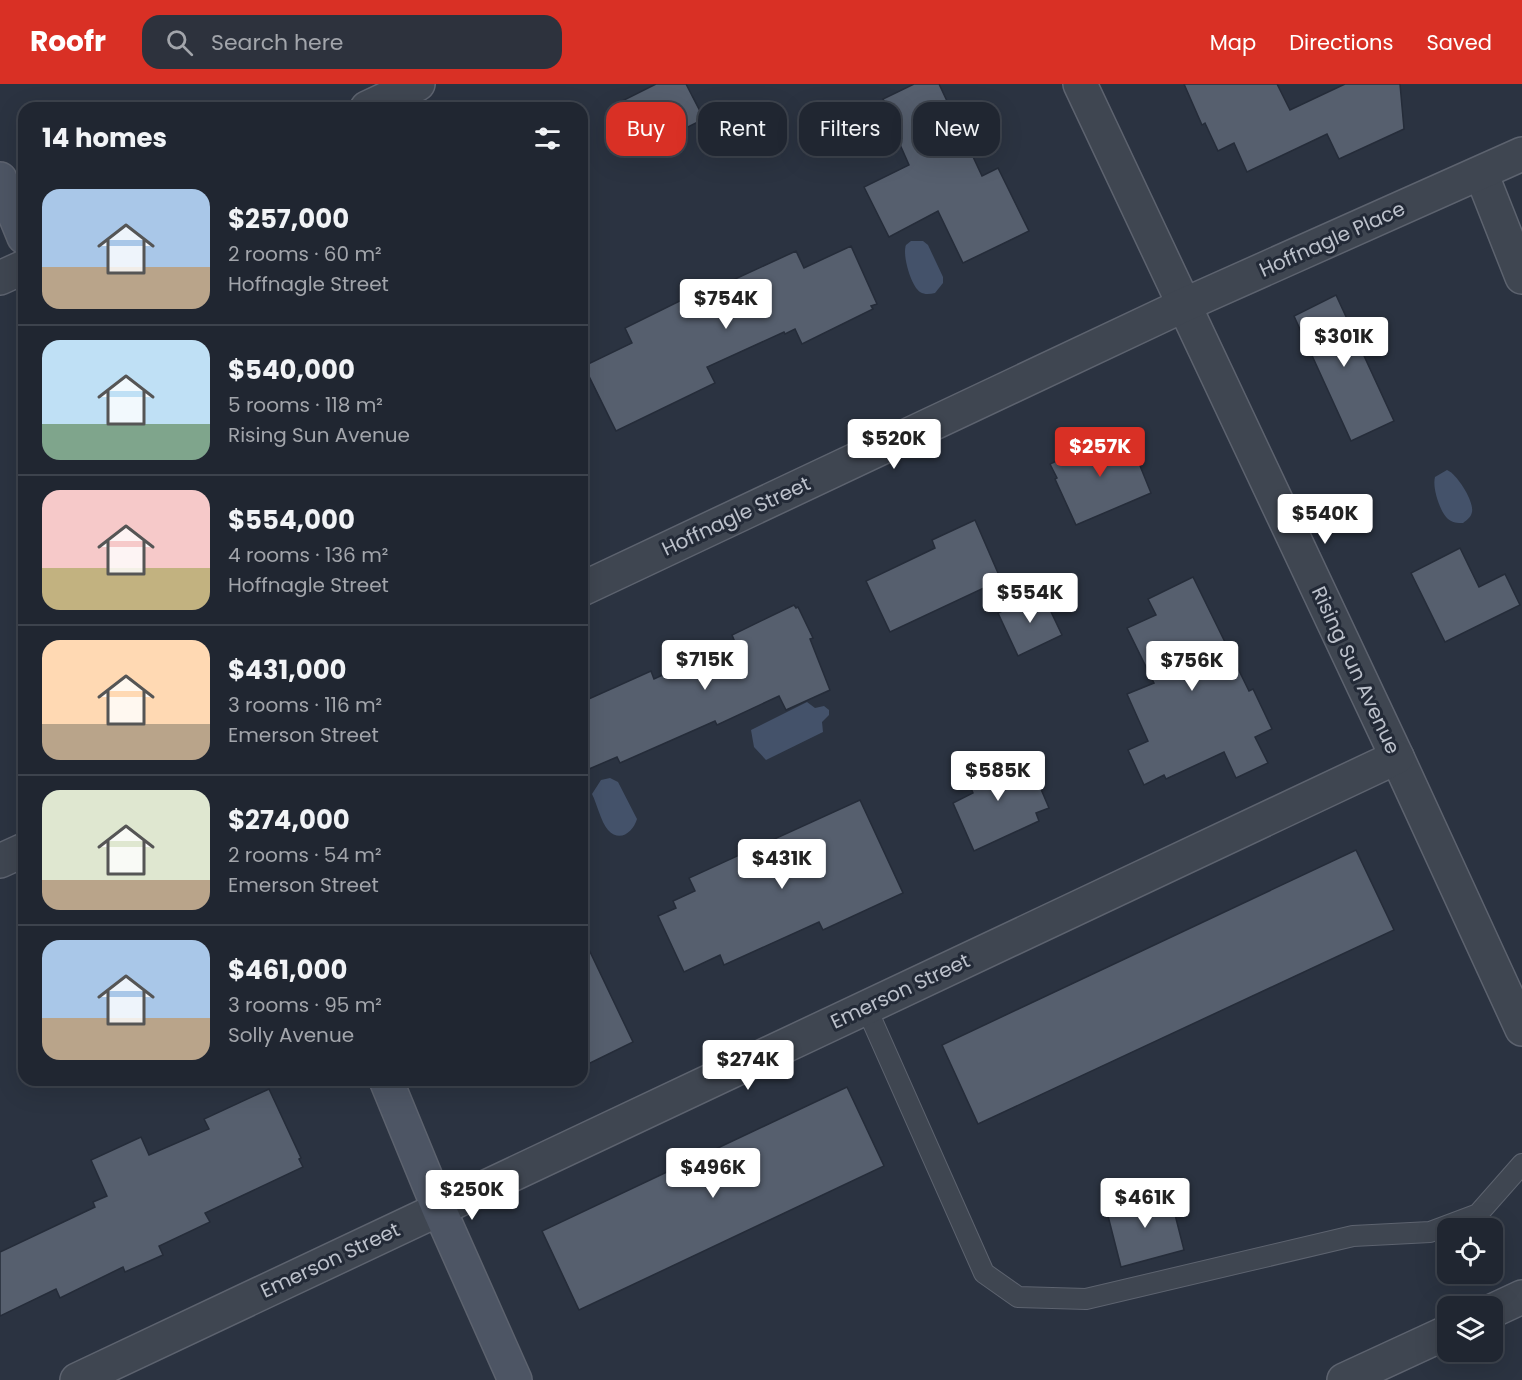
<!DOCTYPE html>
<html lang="en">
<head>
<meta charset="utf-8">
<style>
	:root { --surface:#202631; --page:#2d323d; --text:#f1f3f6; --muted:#a2a5ab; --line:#3d434d; --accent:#d93025 }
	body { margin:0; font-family:Poppins,sans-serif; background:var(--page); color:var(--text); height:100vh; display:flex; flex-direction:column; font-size:22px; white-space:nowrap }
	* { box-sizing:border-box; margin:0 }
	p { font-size:20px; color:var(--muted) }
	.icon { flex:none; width:33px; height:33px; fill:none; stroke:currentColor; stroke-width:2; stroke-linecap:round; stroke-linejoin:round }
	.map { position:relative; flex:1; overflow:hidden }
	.drawer { position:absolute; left:18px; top:18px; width:570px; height:984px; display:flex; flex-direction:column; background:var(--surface); border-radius:18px; box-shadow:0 6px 24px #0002,0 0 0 2px var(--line) }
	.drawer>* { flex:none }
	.top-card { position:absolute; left:606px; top:18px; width:570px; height:54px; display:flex; gap:12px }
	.controls { position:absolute; left:1437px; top:1134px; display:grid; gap:12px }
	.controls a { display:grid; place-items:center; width:66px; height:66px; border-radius:12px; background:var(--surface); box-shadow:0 6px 24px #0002,0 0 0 2px var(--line); font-size:30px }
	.price { position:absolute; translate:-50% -51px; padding:0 14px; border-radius:6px; background:#fff; color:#222; font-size:20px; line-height:39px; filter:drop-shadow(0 2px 3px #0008) }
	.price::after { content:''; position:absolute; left:50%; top:36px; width:18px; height:14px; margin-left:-9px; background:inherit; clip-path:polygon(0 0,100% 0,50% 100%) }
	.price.active { background:var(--accent); color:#fff }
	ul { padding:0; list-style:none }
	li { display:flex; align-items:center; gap:18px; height:150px; padding:0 24px }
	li+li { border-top:2px solid var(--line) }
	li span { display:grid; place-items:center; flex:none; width:168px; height:120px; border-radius:18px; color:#555 }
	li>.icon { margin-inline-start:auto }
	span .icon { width:72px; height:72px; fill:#fffc; stroke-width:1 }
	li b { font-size:26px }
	h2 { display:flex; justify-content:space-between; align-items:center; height:72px; padding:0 24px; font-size:26px }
	.tag { padding:0 21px; border-radius:18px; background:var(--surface); box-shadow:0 6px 24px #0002,0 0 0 2px var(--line); font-size:21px; line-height:54px }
	.tag.active { background:var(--accent); color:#fff }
	header { display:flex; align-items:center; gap:36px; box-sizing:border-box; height:84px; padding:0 30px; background:var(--accent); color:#fff }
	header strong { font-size:28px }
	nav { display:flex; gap:33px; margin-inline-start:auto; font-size:21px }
	.search { width:420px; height:54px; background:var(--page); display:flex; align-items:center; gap:15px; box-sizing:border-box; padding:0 21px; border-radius:18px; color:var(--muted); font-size:22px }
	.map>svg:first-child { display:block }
	.water { fill:#44526a }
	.building { fill:#565f6e; stroke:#252c39; stroke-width:1.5 }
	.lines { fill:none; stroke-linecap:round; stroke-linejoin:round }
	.lane-casing { stroke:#5d636f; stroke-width:22 }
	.street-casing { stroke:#5d636f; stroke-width:36 }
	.secondary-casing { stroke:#5d636f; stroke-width:36 }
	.lane { stroke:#3f4651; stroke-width:20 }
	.street { stroke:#3f4651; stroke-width:33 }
	.secondary { stroke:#4d5564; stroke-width:33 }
	.labels { text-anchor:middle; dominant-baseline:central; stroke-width:6; stroke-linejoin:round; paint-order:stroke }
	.street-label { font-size:20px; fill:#bcc1cb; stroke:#232a37 }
</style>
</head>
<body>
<header>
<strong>Roofr</strong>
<div class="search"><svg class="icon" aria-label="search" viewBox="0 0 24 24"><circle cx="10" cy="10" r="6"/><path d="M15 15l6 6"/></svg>Search here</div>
<nav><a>Map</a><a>Directions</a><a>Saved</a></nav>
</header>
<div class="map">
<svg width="1522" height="1296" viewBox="0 0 1522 1296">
	<rect width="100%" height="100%" fill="#2b3341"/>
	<!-- water -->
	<g class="water">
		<path d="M911 157H923L928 161 943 193V199L935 209C930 210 925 211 920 208 911 202 902 171 906 161Z"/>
		<path d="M1447 386C1457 390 1474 417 1472 428 1471 433 1467 436 1463 439 1457 439 1453 439 1448 435 1440 428 1432 404 1435 393Z"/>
		<polygon points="807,618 815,624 824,622 829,626 829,631 822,638 823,648 766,676 754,663 751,646"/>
		<path d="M610 694 618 698 637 735C633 748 620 759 608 746 601 738 597 720 592 710L601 696Z"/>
	</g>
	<!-- building -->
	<g class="building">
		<polygon points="656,0 686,0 704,35 646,64 622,17"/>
		<polygon points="914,0 939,0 982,92 998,84 1029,147 963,179 938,127 889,153 864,103 909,81 898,56 902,54 883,15"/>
		<polygon points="1184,0 1277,0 1290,26 1345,0 1400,0 1404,45 1339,75 1327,50 1247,88 1234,59 1218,67 1205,39 1202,41"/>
		<polygon points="851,162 877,220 871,222 873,225 802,260 795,245 785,250 784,248 707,283 715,299 616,347 584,282 632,259 625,244 718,198 720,202 796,167 804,184"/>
		<polygon points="1336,211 1394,337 1351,357 1294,232"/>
		<polygon points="1121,347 1131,368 1134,367 1151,409 1076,441 1055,395 1057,394 1050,380"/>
		<polygon points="975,436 1001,496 890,548 866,497 935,464 932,456"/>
		<polygon points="1460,464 1479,503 1505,490 1520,521 1445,558 1411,489"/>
		<polygon points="1193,493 1249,607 1253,605 1272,645 1255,653 1268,679 1236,694 1224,668 1166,695 1164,691 1144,701 1128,666 1148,657 1127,610 1154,599 1127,544 1156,531 1148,515"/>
		<polygon points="1042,509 1062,551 1018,572 998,529"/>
		<polygon points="794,521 796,524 798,523 813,554 810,555 830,606 786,626 779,612 717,641 715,637 620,679 617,673 582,688 582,618 651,587 654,595 735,558 732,551"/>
		<polygon points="996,669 1007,695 1032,684 1049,724 1036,729 1039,737 974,767 953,719 973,709 962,683"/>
		<polygon points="860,716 903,809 823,846 819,838 724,881 720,871 684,888 658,832 676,824 673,817 695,807 689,794"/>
		<polygon points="1356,766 1394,846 978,1040 942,961"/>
		<polygon points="582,851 633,958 582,983"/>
		<polygon points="847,1003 884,1082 579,1226 542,1147"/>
		<polygon points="269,1005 301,1074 299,1075 303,1083 205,1129 210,1138 159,1162 163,1171 125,1188 123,1183 60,1214 56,1205 0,1232 0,1168 95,1123 93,1118 107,1112 91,1076 141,1053 149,1071 209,1045 204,1035"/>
		<polygon points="1169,1107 1184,1166 1121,1183 1106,1124"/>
	</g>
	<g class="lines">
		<defs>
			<polyline id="lane" points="866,923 984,1189 1018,1213 1086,1215 1353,1152 1430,1148 1478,1130 1522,1080"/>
			<g id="street">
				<polyline points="1080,0 1397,673 1522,945"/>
				<polyline points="367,24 418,0"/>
				<polyline points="1481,89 1522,193"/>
				<polyline points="0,194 24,183"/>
				<polyline points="582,505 1184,221 1522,70"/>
				<polyline points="0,777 24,766"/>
				<polyline points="1492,1227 1522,1213"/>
				<polyline points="77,1296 1397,673"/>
				<polyline points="1344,1296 1448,1248"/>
			</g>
			<g id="secondary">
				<polyline points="0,95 24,153"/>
				<polyline points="386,996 439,1125 515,1296"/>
			</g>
		</defs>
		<!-- lane casing -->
		<use href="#lane" class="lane-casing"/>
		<!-- street casing -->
		<use href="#street" class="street-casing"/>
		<!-- secondary casing -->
		<use href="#secondary" class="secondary-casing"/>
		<!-- lane -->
		<use href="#lane" class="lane"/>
		<!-- street -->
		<use href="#street" class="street"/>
		<!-- secondary -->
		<use href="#secondary" class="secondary"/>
	</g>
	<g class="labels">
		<!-- street labels -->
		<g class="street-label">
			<text transform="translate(1332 155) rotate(-24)">Hoffnagle Place</text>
			<text transform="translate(736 432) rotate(-25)">Hoffnagle Street</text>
			<text transform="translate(1356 586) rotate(65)">Rising Sun Avenue</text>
			<text transform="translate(900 907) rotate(-25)">Emerson Street</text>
			<text transform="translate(330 1176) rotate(-25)">Emerson Street</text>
		</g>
	</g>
</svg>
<div class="controls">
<a><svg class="icon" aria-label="locate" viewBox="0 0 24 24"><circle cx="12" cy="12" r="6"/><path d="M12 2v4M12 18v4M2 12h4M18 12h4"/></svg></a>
<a><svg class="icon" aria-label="layers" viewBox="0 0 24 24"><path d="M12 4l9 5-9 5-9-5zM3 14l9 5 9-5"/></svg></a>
</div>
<b class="price" style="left:726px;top:246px">$754K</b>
<b class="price" style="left:1344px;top:284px">$301K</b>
<b class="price" style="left:894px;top:386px">$520K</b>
<b class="price active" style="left:1100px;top:394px">$257K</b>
<b class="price" style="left:1325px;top:461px">$540K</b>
<b class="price" style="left:1030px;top:540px">$554K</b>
<b class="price" style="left:705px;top:607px">$715K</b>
<b class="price" style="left:1192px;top:608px">$756K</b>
<b class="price" style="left:998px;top:718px">$585K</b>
<b class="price" style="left:782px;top:806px">$431K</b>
<b class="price" style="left:748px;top:1007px">$274K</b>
<b class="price" style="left:713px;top:1115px">$496K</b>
<b class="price" style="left:472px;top:1137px">$250K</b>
<b class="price" style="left:1145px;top:1145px">$461K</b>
<div class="top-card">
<a class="tag active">Buy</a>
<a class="tag">Rent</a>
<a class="tag">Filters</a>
<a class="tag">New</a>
</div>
<section class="drawer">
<h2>14 homes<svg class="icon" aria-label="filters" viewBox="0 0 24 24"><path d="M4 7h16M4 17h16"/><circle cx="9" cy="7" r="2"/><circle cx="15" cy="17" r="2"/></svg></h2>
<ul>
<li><span style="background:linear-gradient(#a9c7e8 65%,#b9a48a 0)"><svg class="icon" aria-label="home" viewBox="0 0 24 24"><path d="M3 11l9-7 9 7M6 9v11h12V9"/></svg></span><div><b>$257,000</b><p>2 rooms · 60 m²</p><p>Hoffnagle Street</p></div></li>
<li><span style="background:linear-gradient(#bfe0f5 70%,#7fa58c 0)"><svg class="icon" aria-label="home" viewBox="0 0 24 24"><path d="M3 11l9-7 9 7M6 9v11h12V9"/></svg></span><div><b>$540,000</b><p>5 rooms · 118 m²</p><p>Rising Sun Avenue</p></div></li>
<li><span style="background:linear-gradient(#f6c9c9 65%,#c2b280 0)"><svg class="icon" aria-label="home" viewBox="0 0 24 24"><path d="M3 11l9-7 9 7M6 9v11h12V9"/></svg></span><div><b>$554,000</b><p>4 rooms · 136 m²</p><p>Hoffnagle Street</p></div></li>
<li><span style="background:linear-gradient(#ffd9b3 70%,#b9a48a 0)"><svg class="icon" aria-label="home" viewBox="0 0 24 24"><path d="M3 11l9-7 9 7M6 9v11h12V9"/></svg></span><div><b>$431,000</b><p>3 rooms · 116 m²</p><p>Emerson Street</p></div></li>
<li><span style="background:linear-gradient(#dfe7d0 75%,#b9a48a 0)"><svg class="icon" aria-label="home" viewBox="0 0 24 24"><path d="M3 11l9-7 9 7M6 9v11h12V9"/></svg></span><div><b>$274,000</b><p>2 rooms · 54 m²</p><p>Emerson Street</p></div></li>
<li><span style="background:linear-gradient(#a9c7e8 65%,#b9a48a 0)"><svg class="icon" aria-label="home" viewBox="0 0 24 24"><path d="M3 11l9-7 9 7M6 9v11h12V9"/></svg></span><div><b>$461,000</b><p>3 rooms · 95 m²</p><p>Solly Avenue</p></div></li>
</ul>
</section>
</div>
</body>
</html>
